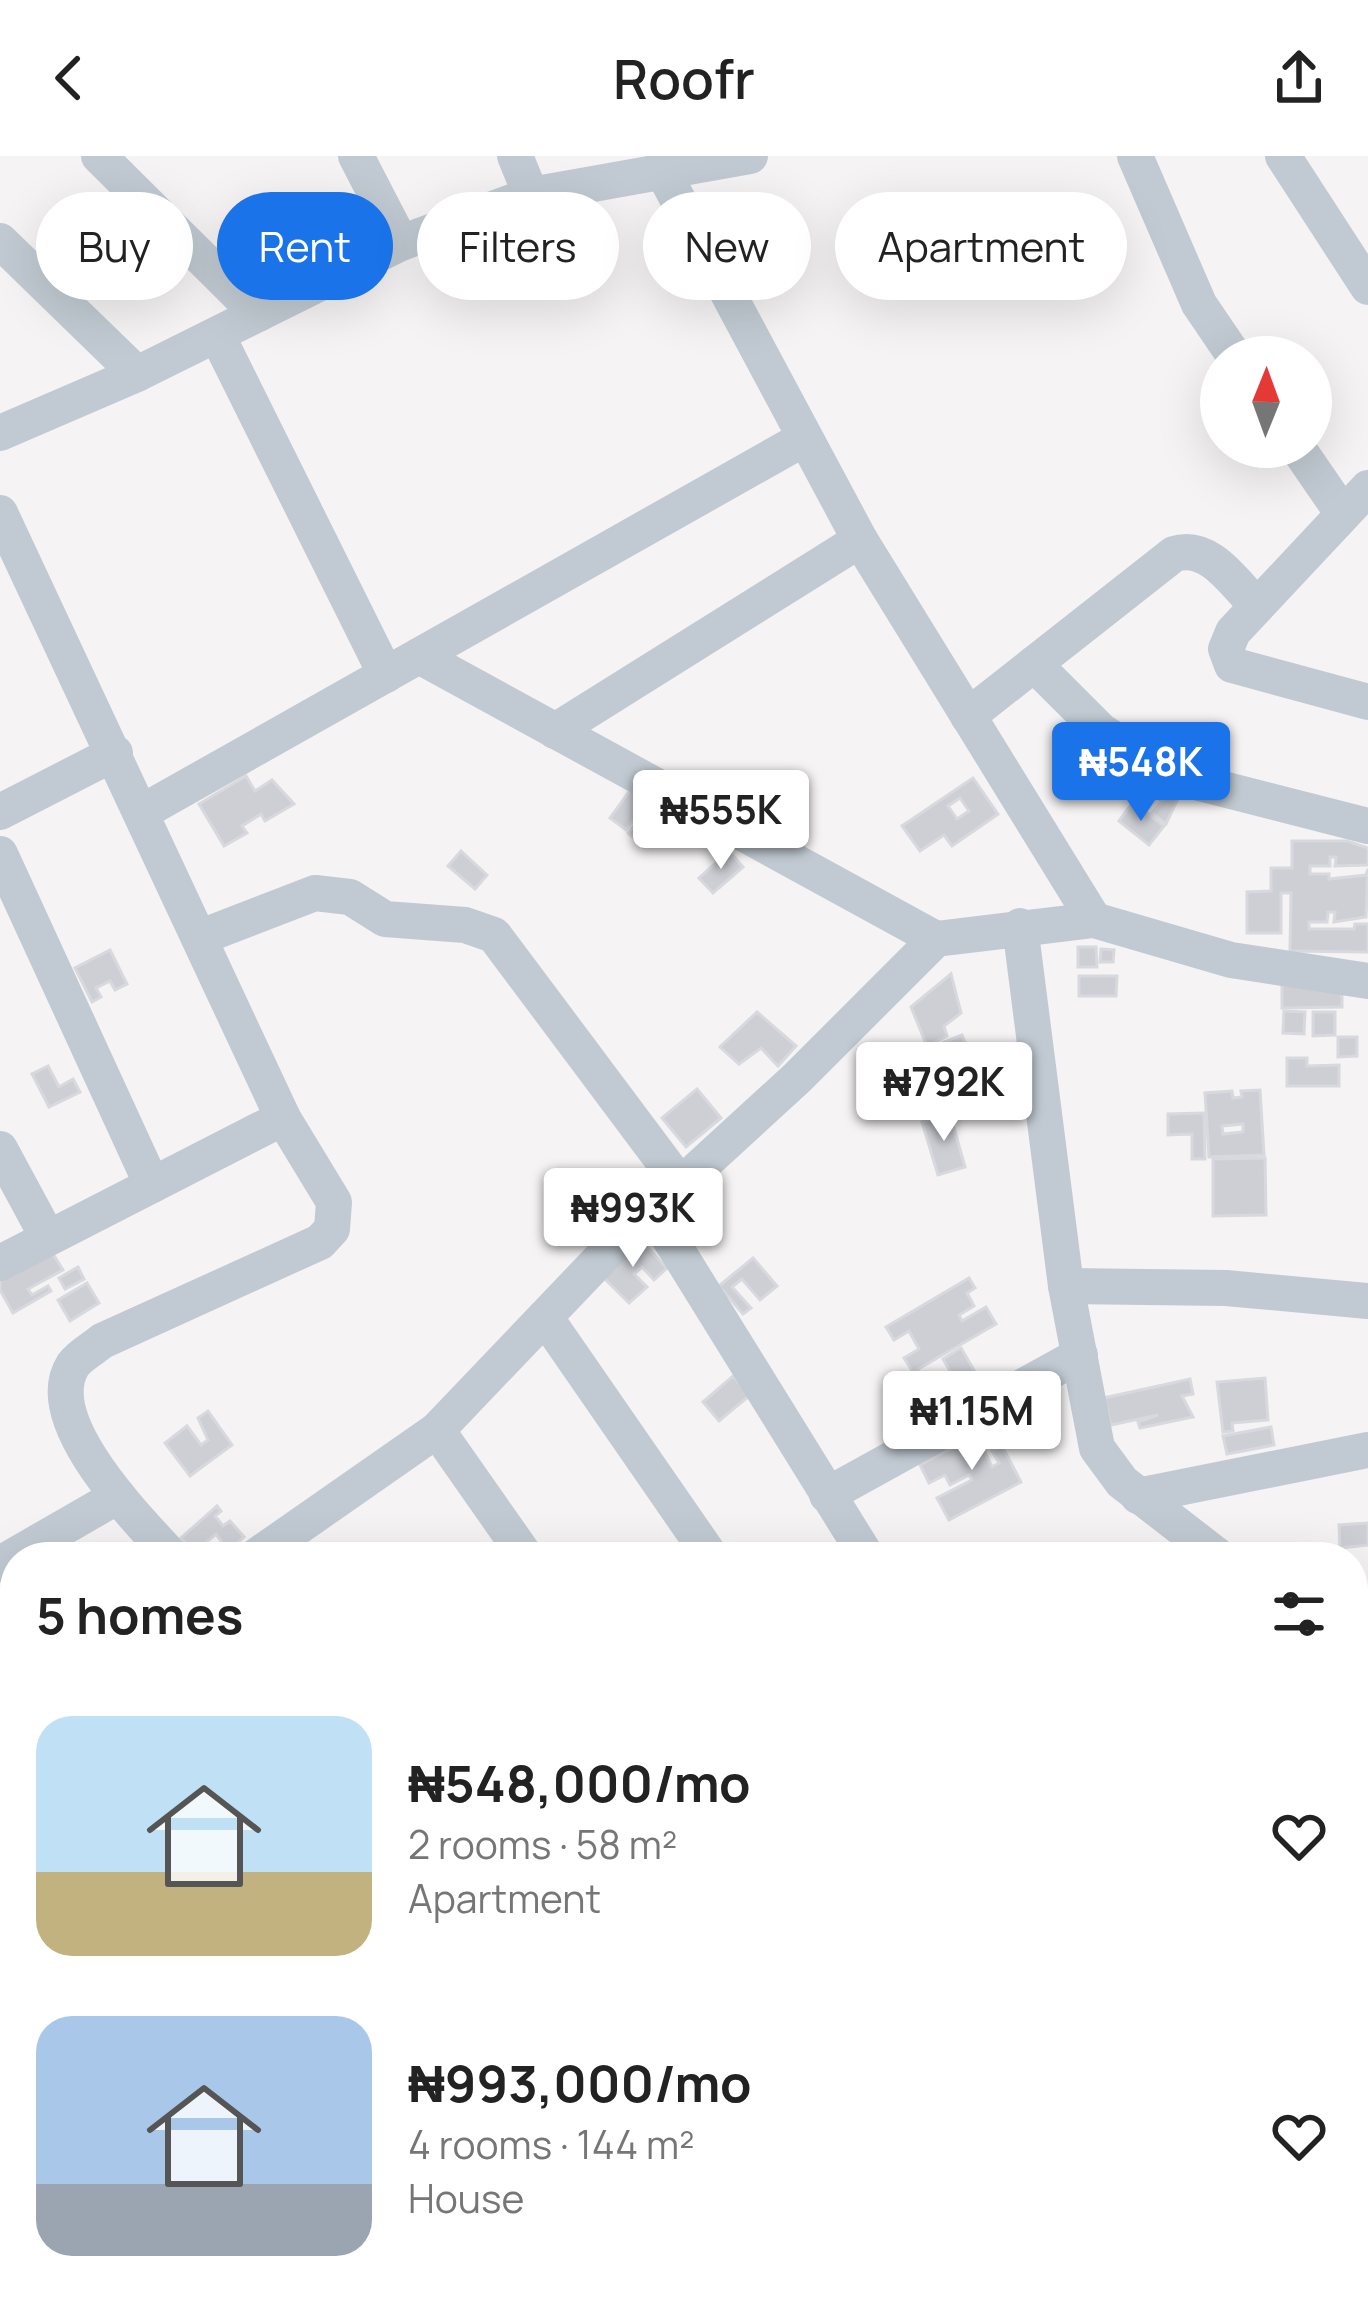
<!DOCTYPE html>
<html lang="en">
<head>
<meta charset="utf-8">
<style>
	:root { --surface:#fff; --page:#f6f6f6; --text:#222; --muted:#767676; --accent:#1a73e8 }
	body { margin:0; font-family:Manrope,sans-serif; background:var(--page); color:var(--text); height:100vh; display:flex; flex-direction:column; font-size:45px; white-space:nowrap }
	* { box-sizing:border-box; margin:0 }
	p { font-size:39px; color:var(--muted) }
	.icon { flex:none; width:66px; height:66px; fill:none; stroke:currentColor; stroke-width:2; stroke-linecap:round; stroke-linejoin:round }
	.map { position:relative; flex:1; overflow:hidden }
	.panel { position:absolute; left:0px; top:1386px; width:1368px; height:771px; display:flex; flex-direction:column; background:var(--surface); border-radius:48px 48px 0 0; box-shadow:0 12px 48px #0002 }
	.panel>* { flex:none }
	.banner { position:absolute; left:36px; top:36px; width:1296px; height:108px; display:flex; gap:24px }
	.needle { width:78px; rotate:1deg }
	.buttons { position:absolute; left:1200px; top:180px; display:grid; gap:24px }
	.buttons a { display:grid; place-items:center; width:132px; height:132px; border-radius:50%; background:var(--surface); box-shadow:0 12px 48px #0002; font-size:60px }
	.price { position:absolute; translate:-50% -102px; padding:0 27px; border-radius:12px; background:#fff; color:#222; font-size:39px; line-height:78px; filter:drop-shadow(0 3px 6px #0008) }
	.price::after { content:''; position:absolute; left:50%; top:72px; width:36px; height:27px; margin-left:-18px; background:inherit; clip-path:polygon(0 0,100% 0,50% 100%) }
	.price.selected { background:var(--accent); color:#fff }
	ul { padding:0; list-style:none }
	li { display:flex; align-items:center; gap:36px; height:300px; padding:0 36px }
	li span { display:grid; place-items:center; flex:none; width:336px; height:240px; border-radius:36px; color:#555 }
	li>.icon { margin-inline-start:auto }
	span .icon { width:144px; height:144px; fill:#fffc; stroke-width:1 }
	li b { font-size:51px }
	h2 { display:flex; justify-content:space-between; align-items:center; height:144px; padding:0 36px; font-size:51px }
	.pill { padding:0 42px; border-radius:54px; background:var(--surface); box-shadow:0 12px 48px #0002; font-size:42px; line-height:108px }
	.pill.selected { background:var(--accent); color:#fff }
	header { display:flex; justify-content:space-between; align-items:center; height:156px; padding:0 36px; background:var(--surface); font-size:54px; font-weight:600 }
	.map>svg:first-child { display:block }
	.building { fill:#cdcfd5; stroke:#d7d9de; stroke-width:3; fill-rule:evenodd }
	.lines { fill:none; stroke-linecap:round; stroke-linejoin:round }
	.minor { stroke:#c1cad2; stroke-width:36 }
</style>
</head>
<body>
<header><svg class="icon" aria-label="back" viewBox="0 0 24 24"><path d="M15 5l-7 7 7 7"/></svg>Roofr<svg class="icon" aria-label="share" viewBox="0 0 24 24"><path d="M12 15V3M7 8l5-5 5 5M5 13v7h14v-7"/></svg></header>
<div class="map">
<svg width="1368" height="2155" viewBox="0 0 1368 2155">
	<rect width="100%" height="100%" fill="#f5f3f3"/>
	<!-- building -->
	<g class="building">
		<polygon points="246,620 255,635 272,624 294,648 265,665 261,658 242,670 247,677 224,690 199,648"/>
		<path d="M973 622 998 658 952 690 944 679 920 695 902 670ZM960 642 969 655 957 663 948 650Z"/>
		<polygon points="1145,624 1182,634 1166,668 1152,657 1162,645 1153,639 1144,650 1135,643"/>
		<polygon points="631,633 647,645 626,674 610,662"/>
		<polygon points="1133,646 1164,670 1149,689 1119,665"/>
		<polygon points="654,648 669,662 644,691 628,677 638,665 645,671 648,668 642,661"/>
		<polygon points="1292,685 1347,685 1368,692 1368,709 1335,710 1336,701 1330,701 1330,710 1310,710 1310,718 1329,718 1329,723 1366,719 1368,713 1366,761 1334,766 1335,756 1328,756 1327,766 1309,766 1309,773 1354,773 1355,768 1368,768 1368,796 1290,795 1291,737 1281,737 1281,777 1247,777 1247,736 1271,735 1271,712 1292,712"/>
		<polygon points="461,695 487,719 475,733 448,710"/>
		<polygon points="729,695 743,711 713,737 699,722"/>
		<polygon points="1078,791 1096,791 1097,811 1078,811"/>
		<polygon points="1101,793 1114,794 1113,806 1100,806"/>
		<polygon points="110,794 127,828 115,834 110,825 96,832 101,841 92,846 75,812"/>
		<polygon points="951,818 961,857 944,870 947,880 927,890 911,851"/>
		<polygon points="1079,820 1117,820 1116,840 1079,840"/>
		<polygon points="1282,829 1342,830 1342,851 1282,852"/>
		<polygon points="1284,855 1305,856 1304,878 1283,877"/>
		<polygon points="757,856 796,890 778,910 761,892 739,908 720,891"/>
		<polygon points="1313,856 1335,856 1335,879 1313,880"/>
		<polygon points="962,879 971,901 937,915 927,893"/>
		<polygon points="1338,881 1357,881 1357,900 1338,901"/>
		<polygon points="1287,902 1307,902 1307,910 1339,909 1339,930 1287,930"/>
		<polygon points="48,910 59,931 73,923 80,936 49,951 32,918"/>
		<polygon points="964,920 970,943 946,950 939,927"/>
		<polygon points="697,933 721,962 686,991 662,962"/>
		<path d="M1260 934 1264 999 1209 1001 1205 937 1232 935 1233 942 1242 941 1241 935ZM1243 968V976L1223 978 1222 970Z"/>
		<polygon points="1204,957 1205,1003 1192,1003 1192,978 1168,979 1168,958"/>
		<polygon points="950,958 965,1011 938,1019 922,966"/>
		<polygon points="1265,1002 1266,1059 1213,1060 1213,1003"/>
		<polygon points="638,1082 667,1112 654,1124 642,1111 634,1118 647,1131 629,1147 600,1118"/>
		<polygon points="48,1090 63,1114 28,1133 32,1139 48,1130 51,1135 13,1157 0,1134 0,1118"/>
		<polygon points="753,1102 777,1130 760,1144 742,1123 732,1131 751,1152 743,1158 719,1130"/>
		<polygon points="78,1111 84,1123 65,1133 59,1122"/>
		<polygon points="969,1122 975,1132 967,1137 974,1150 959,1159 962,1165 986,1151 996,1168 913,1216 904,1202 919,1193 909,1175 894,1184 886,1171"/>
		<polygon points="87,1127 99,1147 70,1165 58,1144"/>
		<polygon points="961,1192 978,1221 960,1232 943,1203"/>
		<polygon points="918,1215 932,1237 919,1245 928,1259 912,1269 889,1234"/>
		<polygon points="733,1220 750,1239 719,1265 703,1246"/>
		<polygon points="1265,1222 1268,1264 1232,1267 1233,1275 1223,1276 1217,1226"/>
		<polygon points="1190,1223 1193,1238 1182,1240 1193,1261 1140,1272 1138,1266 1158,1259 1111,1269 1104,1242"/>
		<polygon points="208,1255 232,1289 190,1320 165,1287 187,1270 201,1289 208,1284 198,1262"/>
		<polygon points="992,1271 999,1285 983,1293 992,1311 999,1307 992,1295 1002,1290 1021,1326 949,1364 937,1342 972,1324 969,1319 950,1329 945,1319 929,1327 920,1309"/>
		<polygon points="1271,1271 1274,1289 1227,1298 1223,1280"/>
		<polygon points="217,1350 221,1355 215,1360 223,1370 230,1365 244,1381 222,1401 206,1401 222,1386 216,1378 194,1397 181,1382"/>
		<polygon points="1368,1367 1368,1389 1340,1392 1339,1369"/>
		<polygon points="903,2142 928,2142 923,2155 899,2155"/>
	</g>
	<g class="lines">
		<!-- minor -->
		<g class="minor">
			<polyline points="99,0 258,158"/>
			<polyline points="356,0 401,87"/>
			<polyline points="515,0 531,39"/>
			<polyline points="1135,0 1199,148 1235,201"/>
			<polyline points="1283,0 1368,131"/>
			<polyline points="661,12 860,384 1094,764"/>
			<polyline points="0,85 137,218"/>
			<polyline points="217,179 386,519"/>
			<polyline points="0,277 137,218 401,87 531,39 750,0"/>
			<polyline points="1297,291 1343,358"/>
			<polyline points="1368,332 1233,476 1226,493 1232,509 1368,546"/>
			<path d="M0 357 283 962 334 1046 332 1073 320 1086 102 1185C94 1192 79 1200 73 1209 38 1265 138 1363 172 1401"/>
			<polyline points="419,500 936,783"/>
			<polyline points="1034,508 1101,575 1172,620 1368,670"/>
			<path d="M968 560 1174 398C1210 387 1234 427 1257 450"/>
			<polyline points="555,575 860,384"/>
			<polyline points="144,655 805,282"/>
			<polyline points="0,656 115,597"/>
			<polyline points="0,698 152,1029"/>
			<polyline points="1020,770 1066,1130 1097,1292 1122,1326 1219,1401"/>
			<polyline points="201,781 315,737 350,741 385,763 465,769 494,779 681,1029"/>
			<polyline points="0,993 48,1082"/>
			<polyline points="652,1054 867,1401"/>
			<polyline points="0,1107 283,962"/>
			<polyline points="1066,1130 1226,1132 1368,1145"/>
			<polyline points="545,1161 711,1401"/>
			<polyline points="437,1274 526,1401"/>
			<polyline points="827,1339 1080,1199"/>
			<polyline points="1138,1340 1368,1294"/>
			<polyline points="255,1401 437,1274 606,1097 797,922 936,783 1094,764 1231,804 1368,825"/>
			<polyline points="0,1408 118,1340"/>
			<polyline points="1353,1494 1368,1505"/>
			<polyline points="0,1596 15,1614"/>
			<polyline points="1353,1657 1368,1652"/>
			<polyline points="0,1724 15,1737"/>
			<polyline points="1353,1825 1368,1822"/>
			<polyline points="968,2142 972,2155"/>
			<polyline points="1112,2142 1118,2155"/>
			<polyline points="1260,2142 1267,2155"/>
			<polyline points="0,2154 27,2142"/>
			<polyline points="603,2155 604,2142"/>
			<polyline points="777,2155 801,2142"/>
		</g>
	</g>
</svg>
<div class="buttons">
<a><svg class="needle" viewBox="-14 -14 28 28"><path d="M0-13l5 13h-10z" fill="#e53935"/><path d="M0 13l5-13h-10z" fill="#767676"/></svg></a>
</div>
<b class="price selected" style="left:1141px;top:668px">₦548K</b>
<b class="price" style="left:721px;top:716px">₦555K</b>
<b class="price" style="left:944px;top:988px">₦792K</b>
<b class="price" style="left:633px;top:1114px">₦993K</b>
<b class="price" style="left:972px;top:1317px">₦1.15M</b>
<div class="banner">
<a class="pill">Buy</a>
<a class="pill selected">Rent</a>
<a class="pill">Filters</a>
<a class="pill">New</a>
<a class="pill">Apartment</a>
</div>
<section class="panel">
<h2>5 homes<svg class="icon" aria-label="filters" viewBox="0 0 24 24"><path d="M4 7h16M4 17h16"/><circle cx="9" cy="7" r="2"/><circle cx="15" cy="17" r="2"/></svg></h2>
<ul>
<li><span style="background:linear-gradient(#bfe0f5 65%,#c2b280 0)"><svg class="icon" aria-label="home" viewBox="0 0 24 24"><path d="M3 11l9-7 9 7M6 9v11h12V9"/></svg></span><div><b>₦548,000/mo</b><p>2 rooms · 58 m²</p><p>Apartment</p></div><svg class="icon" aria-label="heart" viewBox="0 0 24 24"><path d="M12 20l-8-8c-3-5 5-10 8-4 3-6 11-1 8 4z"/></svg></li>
<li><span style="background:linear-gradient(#a9c7e8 70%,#9aa5b1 0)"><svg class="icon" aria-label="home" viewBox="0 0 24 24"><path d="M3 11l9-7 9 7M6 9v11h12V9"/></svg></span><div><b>₦993,000/mo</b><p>4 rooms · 144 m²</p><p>House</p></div><svg class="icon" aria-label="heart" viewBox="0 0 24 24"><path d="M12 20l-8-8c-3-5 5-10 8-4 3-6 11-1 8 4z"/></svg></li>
</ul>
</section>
</div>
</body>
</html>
